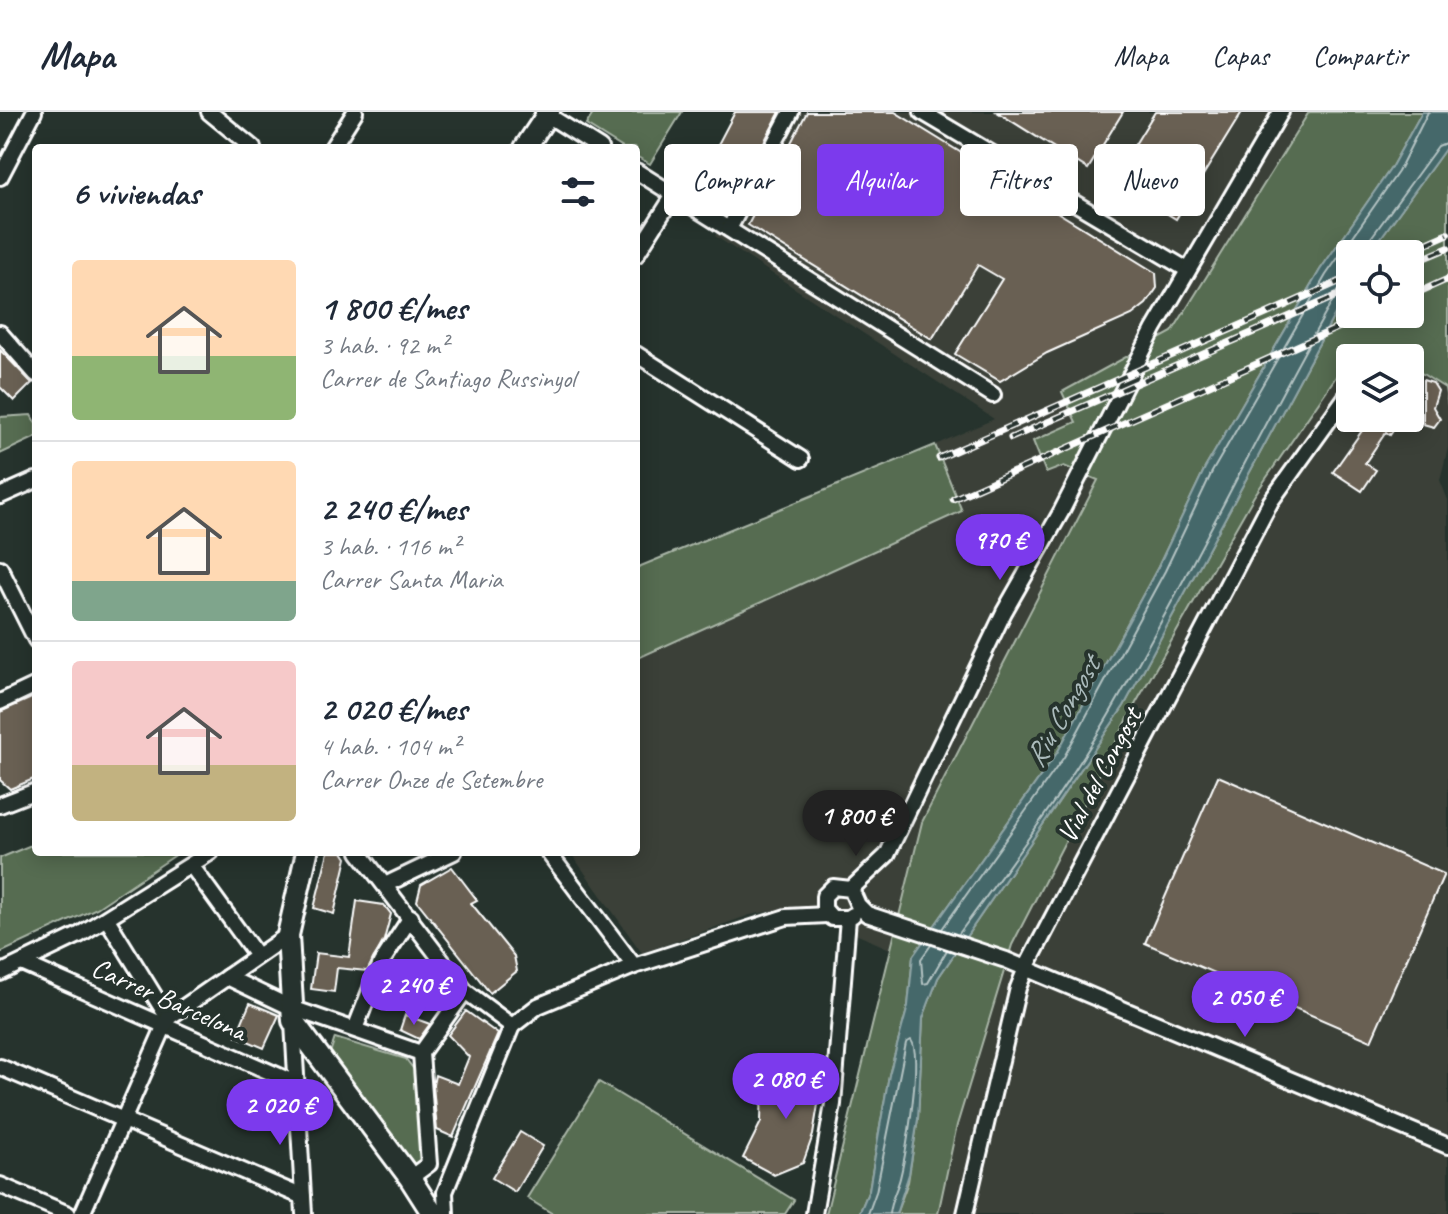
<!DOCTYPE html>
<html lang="es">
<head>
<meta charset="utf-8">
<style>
	:root { --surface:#fff; --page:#f2f2f3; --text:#1f2937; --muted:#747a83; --line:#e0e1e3; --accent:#7c3aed }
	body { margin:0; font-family:Caveat,sans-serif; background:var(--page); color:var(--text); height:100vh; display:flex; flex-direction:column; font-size:30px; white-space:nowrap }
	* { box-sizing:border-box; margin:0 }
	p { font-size:26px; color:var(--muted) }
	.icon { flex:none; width:44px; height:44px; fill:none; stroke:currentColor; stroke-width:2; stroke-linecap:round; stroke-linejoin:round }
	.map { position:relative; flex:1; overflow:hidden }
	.panel { position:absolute; left:32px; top:32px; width:608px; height:712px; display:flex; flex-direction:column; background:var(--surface); border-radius:8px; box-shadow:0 4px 20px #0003 }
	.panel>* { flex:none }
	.top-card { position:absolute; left:664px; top:32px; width:664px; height:72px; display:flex; gap:16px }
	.fabs { position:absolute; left:1336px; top:128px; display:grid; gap:16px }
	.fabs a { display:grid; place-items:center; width:88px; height:88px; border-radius:8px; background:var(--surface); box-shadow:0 4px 20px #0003; font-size:40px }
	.price { position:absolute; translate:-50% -68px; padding:0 18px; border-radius:28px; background:var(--accent); color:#fff; font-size:26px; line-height:52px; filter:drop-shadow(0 2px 4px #0008) }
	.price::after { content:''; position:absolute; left:50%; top:48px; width:24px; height:18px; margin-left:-12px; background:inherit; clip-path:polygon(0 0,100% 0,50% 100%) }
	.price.current { background:#222; color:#fff }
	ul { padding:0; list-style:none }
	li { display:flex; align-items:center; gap:24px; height:200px; padding:0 40px }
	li+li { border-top:2px solid var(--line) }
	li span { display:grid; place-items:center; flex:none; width:224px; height:160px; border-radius:8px; color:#555 }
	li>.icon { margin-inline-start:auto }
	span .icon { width:96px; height:96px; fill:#fffc; stroke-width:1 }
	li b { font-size:34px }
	h2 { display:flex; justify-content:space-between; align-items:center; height:96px; padding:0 40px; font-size:34px }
	.pill { padding:0 28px; border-radius:8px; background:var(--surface); box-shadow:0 4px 20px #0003; font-size:28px; line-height:72px }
	.pill.current { background:var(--accent); color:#fff }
	header { display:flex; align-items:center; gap:48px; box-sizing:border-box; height:112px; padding:0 40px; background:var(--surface); border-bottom:2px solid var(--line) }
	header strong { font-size:38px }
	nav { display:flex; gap:44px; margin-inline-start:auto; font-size:28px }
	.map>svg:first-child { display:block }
	.built { fill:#3a4038 }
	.green { fill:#566c51; stroke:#aab6a8; stroke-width:2 }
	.water { fill:#44686a; stroke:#8fa4a6; stroke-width:2 }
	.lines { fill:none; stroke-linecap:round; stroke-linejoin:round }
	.shore { stroke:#b4c3c3; stroke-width:2 }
	.building { fill:#696052; stroke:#fff; stroke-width:2 }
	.street-casing { stroke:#fff; stroke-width:20 }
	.secondary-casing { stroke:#fff; stroke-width:26 }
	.street { stroke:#26332d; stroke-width:14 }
	.secondary { stroke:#26332d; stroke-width:20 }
	.rail-casing { stroke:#fff; stroke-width:7 }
	.rail { stroke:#26332d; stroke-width:4; stroke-dasharray:12; stroke-linecap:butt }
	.labels { text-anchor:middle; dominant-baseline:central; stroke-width:8; stroke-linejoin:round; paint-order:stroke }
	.street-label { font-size:28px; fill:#fff; stroke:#26332d }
	.water-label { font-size:30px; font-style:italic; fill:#abbbbc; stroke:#26332d }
</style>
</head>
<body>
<header>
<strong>Mapa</strong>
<nav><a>Mapa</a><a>Capas</a><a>Compartir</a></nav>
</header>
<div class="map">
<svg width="1448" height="1102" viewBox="0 0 1448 1102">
	<rect width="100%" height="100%" fill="#26332d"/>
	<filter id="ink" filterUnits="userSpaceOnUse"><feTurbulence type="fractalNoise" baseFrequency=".0125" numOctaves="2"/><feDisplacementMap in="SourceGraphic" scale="16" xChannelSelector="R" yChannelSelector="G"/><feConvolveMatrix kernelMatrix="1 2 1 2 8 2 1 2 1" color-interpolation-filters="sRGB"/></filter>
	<g filter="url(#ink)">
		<!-- built -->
		<g class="built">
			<polygon points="783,0 1309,0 1172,220 1063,280 1076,310 1064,354 1099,367 922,710 890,837 793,795 750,803 642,841 570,740 636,740 636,547 962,399 935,333 994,307 715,124"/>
			<polygon points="1355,237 1384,246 1350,246 1350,306 1410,306 1410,254 1445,276 1448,294 1448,336 1440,368 1448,388 1448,1102 938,1102 957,1013 1012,833 1136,591 1254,384"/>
		</g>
		<!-- green -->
		<g class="green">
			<polygon points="594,0 682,0 650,52 636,44 636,36 623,36 586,13"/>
			<polygon points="1309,0 1422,0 1391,56 1320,158 1205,356 1158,455 1057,641 913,844 908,894 889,963 869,1078 859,1102 826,1102 922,710 1098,368 1064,354 1046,361 1033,329 1076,310 1062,280 1172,220"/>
			<polygon points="1448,33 1448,294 1445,276 1410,254 1410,246 1384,246 1355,237 1254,384 1136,591 1012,833 957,1013 938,1102 896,1102 908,1070 918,1007 923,906 938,866 1124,594 1350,174 1350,202 1410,202 1410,142 1369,142"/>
			<polygon points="31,303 36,312 36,325 0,342 0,305"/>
			<polygon points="935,333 962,399 636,547 636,456"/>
			<polygon points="36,731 36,740 180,740 97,796 0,841 0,746"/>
			<polygon points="335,926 406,947 415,959 422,1049 411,1055 328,947"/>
			<polygon points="599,970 794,1088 785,1102 553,1102 527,1086"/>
		</g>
		<!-- water -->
		<polygon class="water" points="1422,0 1448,0 1448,33 1369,142 1350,142 1350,174 1124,594 938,866 923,906 918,1007 909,1062 896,1102 859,1102 869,1078 889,963 908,894 913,844 1057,641 1158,455 1205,356 1320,158 1391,56"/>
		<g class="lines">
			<!-- shore -->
			<g class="shore">
				<polyline points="1364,142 1365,134 1438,34 1448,30"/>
				<polyline points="942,817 1064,645 1165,459 1212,360 1326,163 1398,60 1428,0"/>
				<path d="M958 823C1014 747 1072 669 1118 587 1196 452 1262 311 1340 176L1350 172"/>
				<polyline points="931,833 921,847 923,872 928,871 947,838"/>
				<path d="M868 1102 876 1080 906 931 911 928C923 943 906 1042 900 1066 897 1078 890 1089 889 1102"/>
			</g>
		</g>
		<!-- building -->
		<g class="building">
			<polygon points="735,0 780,0 727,100 693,80"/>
			<polygon points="807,0 895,0 1156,161 1157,176 1146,192 1132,203 1047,241 1000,269 955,242 1002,167 978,153 932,227 748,113"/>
			<polygon points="997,0 1123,0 1088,57"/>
			<polygon points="1155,0 1242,0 1176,107 1113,68"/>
			<polygon points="0,238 32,271 14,289 0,275"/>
			<polygon points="1423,268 1433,271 1438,279 1433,295 1440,307 1434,315 1423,312"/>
			<polygon points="1371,306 1390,306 1398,311 1390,323 1386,320 1365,351 1376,358 1362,379 1333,360"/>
			<polygon points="36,584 36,666 10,677 0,668 0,600"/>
			<polygon points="1218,664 1444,762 1371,929 1145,831"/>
			<polygon points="328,740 343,740 347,746 334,802 314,796"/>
			<polygon points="452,755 477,788 471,791 514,844 517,859 490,881 417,789 421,773"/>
			<polygon points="357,789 384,793 391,802 384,828 367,859 337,856 334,880 311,877 316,841 349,845"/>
			<polygon points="250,891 279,903 264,936 236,924"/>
			<polygon points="466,899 498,922 453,1025 437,1018 433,973 435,963 458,972 469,945 448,923"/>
			<polygon points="405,903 430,912 419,927 400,918"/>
			<polygon points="814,954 823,962 813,1023 803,1051 774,1063 743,1046 761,1010 762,970"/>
			<polygon points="520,1020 543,1034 515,1080 492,1066"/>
		</g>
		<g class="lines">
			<defs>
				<g id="street">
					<polyline points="209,0 253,36"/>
					<polyline points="543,0 600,36"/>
					<polyline points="922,0 1186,157"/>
					<polyline points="332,36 355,0"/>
					<polyline points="636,59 993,283"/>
					<polyline points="0,65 34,0"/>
					<polyline points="729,117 791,0"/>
					<polyline points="636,143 674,83"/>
					<polyline points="0,221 36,262"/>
					<polyline points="636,242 801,347"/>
					<polyline points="0,384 36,368"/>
					<polyline points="0,456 36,528"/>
					<polyline points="0,590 36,573"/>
					<polyline points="0,693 36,679"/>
					<polyline points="359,740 465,879 512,914"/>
					<polyline points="548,740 634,854"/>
					<polyline points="191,753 257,844"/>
					<polyline points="387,772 454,740"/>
					<polyline points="851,777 887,743 1004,500 1061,400 1154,217 1281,0"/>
					<polyline points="848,806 832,806 824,797 824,784 833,775 851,777 858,793 867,802 1006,848 1448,1034"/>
					<polyline points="107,807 168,906"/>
					<polyline points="22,851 295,971"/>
					<polyline points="0,861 79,823 211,740"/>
					<polyline points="227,865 292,896 421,941"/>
					<polyline points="293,911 304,1102"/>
					<polyline points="512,914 538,894 634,854 786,805 827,803"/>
					<polyline points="355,917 381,851 411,805"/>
					<polyline points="0,955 303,1085"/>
					<polyline points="410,1066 429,1052 421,941 465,879"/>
					<polyline points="0,1073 68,1102"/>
					<polyline points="82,1102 168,906 288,823"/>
					<polyline points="446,1102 445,1080 512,914"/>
					<polyline points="814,1102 833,992 848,806 853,803"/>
					<polyline points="965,1102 1018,876 1026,856 1271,389 1350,279"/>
				</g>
				<g id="secondary">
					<polyline points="525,36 549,0"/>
					<polyline points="307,740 288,823 293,909 410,1066 433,1102"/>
				</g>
			</defs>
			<!-- street casing -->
			<use href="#street" class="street-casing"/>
			<!-- secondary casing -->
			<use href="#secondary" class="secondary-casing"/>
			<!-- street -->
			<use href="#street" class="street"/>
			<!-- secondary -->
			<use href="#secondary" class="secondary"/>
			<defs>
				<g id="rail">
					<polyline points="1403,142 1448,122"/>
					<polyline points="1410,152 1448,136"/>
					<polyline points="1410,184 1448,167"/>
					<polyline points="1011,326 1350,178"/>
					<polyline points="939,346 1350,165"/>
					<polyline points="953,387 1369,202"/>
				</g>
			</defs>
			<!-- rail casing -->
			<use href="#rail" class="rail-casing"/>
			<!-- rail -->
			<use href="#rail" class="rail"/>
		</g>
	</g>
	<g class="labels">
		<!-- street labels -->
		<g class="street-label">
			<text transform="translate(1099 663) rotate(-62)">Vial del Congost</text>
			<text transform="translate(169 887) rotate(24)">Carrer Barcelona</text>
		</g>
		<!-- water labels -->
		<g class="water-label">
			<text transform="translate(1062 600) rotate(-60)">Riu Congost</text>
		</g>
	</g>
</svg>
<div class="fabs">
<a><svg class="icon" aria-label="locate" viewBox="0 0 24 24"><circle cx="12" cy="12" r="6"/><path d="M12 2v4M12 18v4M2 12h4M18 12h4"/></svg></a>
<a><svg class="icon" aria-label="layers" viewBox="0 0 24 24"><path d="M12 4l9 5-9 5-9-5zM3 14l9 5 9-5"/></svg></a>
</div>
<b class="price" style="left:1000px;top:470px">970 €</b>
<b class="price current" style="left:856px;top:746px">1 800 €</b>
<b class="price" style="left:414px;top:915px">2 240 €</b>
<b class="price" style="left:1245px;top:927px">2 050 €</b>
<b class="price" style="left:786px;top:1009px">2 080 €</b>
<b class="price" style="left:280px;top:1035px">2 020 €</b>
<div class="top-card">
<a class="pill">Comprar</a>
<a class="pill current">Alquilar</a>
<a class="pill">Filtros</a>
<a class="pill">Nuevo</a>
</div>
<section class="panel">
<h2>6 viviendas<svg class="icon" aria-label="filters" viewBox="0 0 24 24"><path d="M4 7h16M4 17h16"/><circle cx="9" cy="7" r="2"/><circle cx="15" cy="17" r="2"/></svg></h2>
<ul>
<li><span style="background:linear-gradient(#ffd9b3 60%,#8fb573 0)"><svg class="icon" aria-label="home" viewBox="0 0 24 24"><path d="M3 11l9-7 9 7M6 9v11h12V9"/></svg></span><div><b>1 800 €/mes</b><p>3 hab. · 92 m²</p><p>Carrer de Santiago Russinyol</p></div></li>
<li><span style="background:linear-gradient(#ffd9b3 75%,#7fa58c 0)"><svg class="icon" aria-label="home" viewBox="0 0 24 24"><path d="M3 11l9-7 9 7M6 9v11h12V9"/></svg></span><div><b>2 240 €/mes</b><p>3 hab. · 116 m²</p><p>Carrer Santa Maria</p></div></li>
<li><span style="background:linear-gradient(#f6c9c9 65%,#c2b280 0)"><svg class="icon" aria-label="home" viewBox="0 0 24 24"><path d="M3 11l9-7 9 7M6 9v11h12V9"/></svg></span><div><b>2 020 €/mes</b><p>4 hab. · 104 m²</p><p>Carrer Onze de Setembre</p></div></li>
</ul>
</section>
</div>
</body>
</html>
